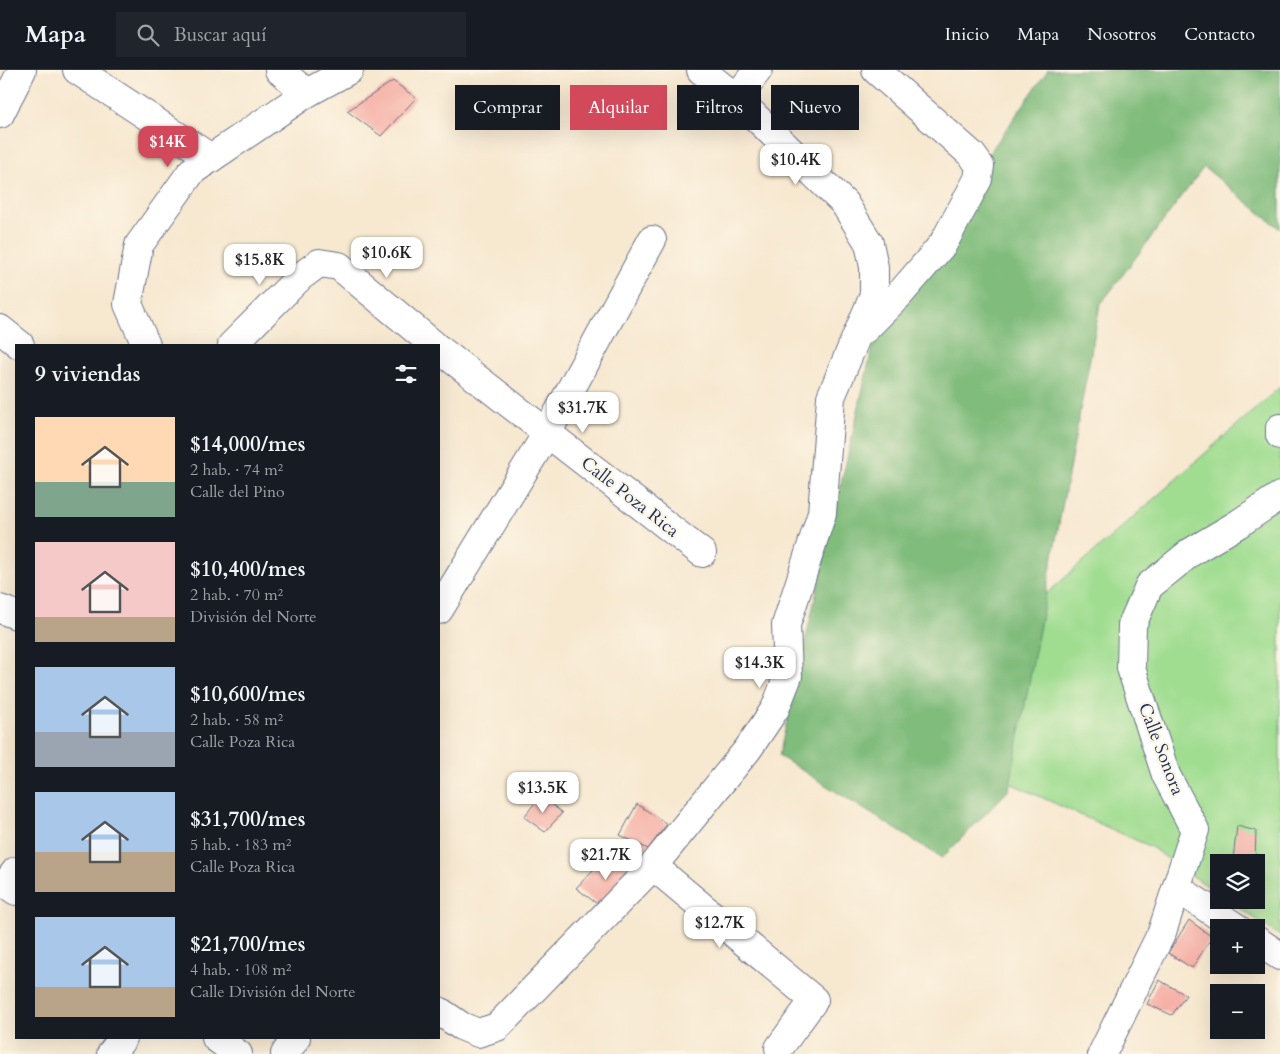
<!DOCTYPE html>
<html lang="es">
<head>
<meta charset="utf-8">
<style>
	:root { --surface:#171b24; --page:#20242c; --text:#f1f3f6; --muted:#9ea1a6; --line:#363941; --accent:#d1495b }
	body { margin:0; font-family:Cardo,serif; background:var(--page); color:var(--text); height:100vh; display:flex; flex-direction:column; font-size:19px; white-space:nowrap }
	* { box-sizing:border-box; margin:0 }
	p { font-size:16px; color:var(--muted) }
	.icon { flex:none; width:28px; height:28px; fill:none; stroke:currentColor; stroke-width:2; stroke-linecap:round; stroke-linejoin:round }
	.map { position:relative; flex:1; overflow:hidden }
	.side { position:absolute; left:15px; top:274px; width:425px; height:695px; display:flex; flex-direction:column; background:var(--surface); border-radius:0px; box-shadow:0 5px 20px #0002 }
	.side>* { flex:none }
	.top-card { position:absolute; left:455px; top:15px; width:475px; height:45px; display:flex; gap:10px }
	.buttons { position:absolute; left:1210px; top:784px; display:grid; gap:10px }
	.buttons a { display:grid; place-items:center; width:55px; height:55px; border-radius:0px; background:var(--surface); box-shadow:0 5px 20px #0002; font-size:25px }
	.price { position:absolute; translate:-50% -42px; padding:0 11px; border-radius:10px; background:#fff; color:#222; font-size:16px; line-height:32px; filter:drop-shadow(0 1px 2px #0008) }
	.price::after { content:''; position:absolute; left:50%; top:30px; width:15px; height:11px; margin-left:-8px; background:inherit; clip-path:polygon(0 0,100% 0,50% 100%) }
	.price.selected { background:var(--accent); color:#fff }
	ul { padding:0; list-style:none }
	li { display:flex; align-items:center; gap:15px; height:125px; padding:0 20px }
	li span { display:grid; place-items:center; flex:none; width:140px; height:100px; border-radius:0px; color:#555 }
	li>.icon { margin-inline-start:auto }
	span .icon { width:60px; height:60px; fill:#fffc; stroke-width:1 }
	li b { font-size:21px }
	h2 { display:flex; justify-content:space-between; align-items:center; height:60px; padding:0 20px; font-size:21px }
	.chip { padding:0 18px; border-radius:0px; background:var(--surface); box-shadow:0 5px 20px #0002; font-size:18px; line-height:45px }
	.chip.selected { background:var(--accent); color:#fff }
	header { display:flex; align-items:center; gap:30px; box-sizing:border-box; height:70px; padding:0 25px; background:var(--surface); border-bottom:1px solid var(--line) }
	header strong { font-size:24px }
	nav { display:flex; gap:28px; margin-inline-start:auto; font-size:18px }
	.search { width:350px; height:45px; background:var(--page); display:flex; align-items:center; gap:12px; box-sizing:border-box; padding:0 18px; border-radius:0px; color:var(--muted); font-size:19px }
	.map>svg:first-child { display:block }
	.green { fill:#a0dd91; stroke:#5e8678 }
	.forest { fill:#80bc7b; stroke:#4e766c }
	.building { fill:#f5aea4 }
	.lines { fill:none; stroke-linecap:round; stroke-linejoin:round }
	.minor-casing { stroke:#687086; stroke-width:30 }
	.minor { stroke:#fff; stroke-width:28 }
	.labels { text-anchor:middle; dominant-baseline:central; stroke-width:4.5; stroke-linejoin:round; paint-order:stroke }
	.street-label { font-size:18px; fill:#1b2f5e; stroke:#fcf5e5 }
</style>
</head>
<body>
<header>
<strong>Mapa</strong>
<div class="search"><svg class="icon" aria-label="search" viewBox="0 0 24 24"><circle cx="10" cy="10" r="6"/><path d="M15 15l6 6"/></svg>Buscar aquí</div>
<nav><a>Inicio</a><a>Mapa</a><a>Nosotros</a><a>Contacto</a></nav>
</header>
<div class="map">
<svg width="1280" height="984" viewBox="0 0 1280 984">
	<rect width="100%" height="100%" fill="#fcf5e5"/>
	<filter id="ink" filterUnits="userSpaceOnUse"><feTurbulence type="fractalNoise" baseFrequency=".02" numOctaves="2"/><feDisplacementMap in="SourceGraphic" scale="10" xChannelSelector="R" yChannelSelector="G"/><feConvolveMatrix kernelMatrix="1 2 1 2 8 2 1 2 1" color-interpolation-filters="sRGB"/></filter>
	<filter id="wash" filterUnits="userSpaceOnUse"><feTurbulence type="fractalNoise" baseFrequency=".0096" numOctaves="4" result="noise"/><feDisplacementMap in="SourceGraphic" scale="20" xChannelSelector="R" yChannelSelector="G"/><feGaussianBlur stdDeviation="1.12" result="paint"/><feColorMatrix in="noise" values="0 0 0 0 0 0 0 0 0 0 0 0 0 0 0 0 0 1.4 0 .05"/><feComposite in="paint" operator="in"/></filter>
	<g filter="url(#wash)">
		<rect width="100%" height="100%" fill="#f7e8d0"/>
		<!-- green -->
		<polygon class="green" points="1280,317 1280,866 1228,830 1256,830 1256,792 1219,792 1219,824 1151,777 999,708 875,676"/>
		<!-- forest -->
		<polygon class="forest" points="1048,0 1280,0 1280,159 1204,97 1100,235 1009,720 942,788 779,686 882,235"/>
		<g id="blocks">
			<!-- building -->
			<g class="building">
				<polygon points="393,11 416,28 381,66 347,41"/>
				<polygon points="541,725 562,743 545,762 524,747"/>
				<polygon points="637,734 667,754 648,779 620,765"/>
				<polygon points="1237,756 1256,761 1255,792 1233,789"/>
				<polygon points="609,783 636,804 604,839 576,818"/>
				<polygon points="1189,850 1212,867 1192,898 1168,883"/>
				<polygon points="1159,910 1186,925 1172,945 1147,934"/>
			</g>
		</g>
	</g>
	<g filter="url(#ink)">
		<use href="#blocks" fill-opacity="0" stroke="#687086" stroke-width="1"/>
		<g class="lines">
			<defs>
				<g id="minor">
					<polyline points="77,0 211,88"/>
					<polyline points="279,0 307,23"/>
					<polyline points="736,28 758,0"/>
					<polyline points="0,44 22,0"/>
					<polyline points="0,259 20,275"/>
					<polyline points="865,259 899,225 943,174 978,109 980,96 972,85 876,0"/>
					<polyline points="146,275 128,234 139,175 192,101 307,23 349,0"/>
					<polyline points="232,275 300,207 319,193 339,196 434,275"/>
					<polyline points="439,279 702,483"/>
					<polyline points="1280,358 1280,365"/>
					<polyline points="0,539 16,545"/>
					<polyline points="439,540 547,363 652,170"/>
					<polyline points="653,796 814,930 779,978"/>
					<polyline points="16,801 6,814 16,821"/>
					<polyline points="1177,818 1237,858"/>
					<polyline points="1256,870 1280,886"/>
					<polyline points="439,941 461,956 478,963 497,957 653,796 748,679 775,639 788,606 786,555 822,443 831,327 874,225 874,197 869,173 844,133 736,28 701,0"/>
					<polyline points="216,968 238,984"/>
					<polyline points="111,984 123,968"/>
					<polyline points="285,984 296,968"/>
					<polyline points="1102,984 1162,862 1195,760 1166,705 1131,598 1132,555 1149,516 1191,482 1238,454 1280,426"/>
				</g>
			</defs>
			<!-- minor casing -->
			<use href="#minor" class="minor-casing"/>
			<!-- minor -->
			<use href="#minor" class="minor"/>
		</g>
	</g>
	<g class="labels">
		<!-- street labels -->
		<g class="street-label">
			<text transform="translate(630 427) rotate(38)">Calle Poza Rica</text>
			<text transform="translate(1161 679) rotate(69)">Calle Sonora</text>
		</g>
	</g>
</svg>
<div class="buttons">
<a><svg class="icon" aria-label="layers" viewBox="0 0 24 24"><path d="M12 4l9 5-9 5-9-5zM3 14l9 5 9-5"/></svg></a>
<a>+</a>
<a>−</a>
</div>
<b class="price selected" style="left:168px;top:98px">$14K</b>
<b class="price" style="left:796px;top:116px">$10.4K</b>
<b class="price" style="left:387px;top:209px">$10.6K</b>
<b class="price" style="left:260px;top:216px">$15.8K</b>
<b class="price" style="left:583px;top:364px">$31.7K</b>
<b class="price" style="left:760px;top:619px">$14.3K</b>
<b class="price" style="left:543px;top:744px">$13.5K</b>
<b class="price" style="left:606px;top:811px">$21.7K</b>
<b class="price" style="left:720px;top:879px">$12.7K</b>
<div class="top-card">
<a class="chip">Comprar</a>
<a class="chip selected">Alquilar</a>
<a class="chip">Filtros</a>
<a class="chip">Nuevo</a>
</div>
<section class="side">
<h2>9 viviendas<svg class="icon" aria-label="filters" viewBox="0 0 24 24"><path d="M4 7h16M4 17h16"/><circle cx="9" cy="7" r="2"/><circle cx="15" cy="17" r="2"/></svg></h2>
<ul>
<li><span style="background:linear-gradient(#ffd9b3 65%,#7fa58c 0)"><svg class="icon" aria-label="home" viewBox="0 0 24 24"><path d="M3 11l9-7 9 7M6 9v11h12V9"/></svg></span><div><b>$14,000/mes</b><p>2 hab. · 74 m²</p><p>Calle del Pino</p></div></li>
<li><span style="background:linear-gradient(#f6c9c9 75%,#b9a48a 0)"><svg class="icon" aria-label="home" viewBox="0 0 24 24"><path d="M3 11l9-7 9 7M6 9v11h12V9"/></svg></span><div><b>$10,400/mes</b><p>2 hab. · 70 m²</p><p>División del Norte</p></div></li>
<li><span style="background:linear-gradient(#a9c7e8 65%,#9aa5b1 0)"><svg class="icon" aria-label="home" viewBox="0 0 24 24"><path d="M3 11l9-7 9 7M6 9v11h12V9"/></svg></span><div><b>$10,600/mes</b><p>2 hab. · 58 m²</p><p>Calle Poza Rica</p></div></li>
<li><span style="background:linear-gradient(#a9c7e8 60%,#b9a48a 0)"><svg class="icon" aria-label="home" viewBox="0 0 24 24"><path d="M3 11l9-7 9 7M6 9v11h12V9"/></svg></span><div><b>$31,700/mes</b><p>5 hab. · 183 m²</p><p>Calle Poza Rica</p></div></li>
<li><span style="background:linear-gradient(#a9c7e8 70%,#b9a48a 0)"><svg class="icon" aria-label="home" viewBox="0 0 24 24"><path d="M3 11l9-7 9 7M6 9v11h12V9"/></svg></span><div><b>$21,700/mes</b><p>4 hab. · 108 m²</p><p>Calle División del Norte</p></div></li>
</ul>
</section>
</div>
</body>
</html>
